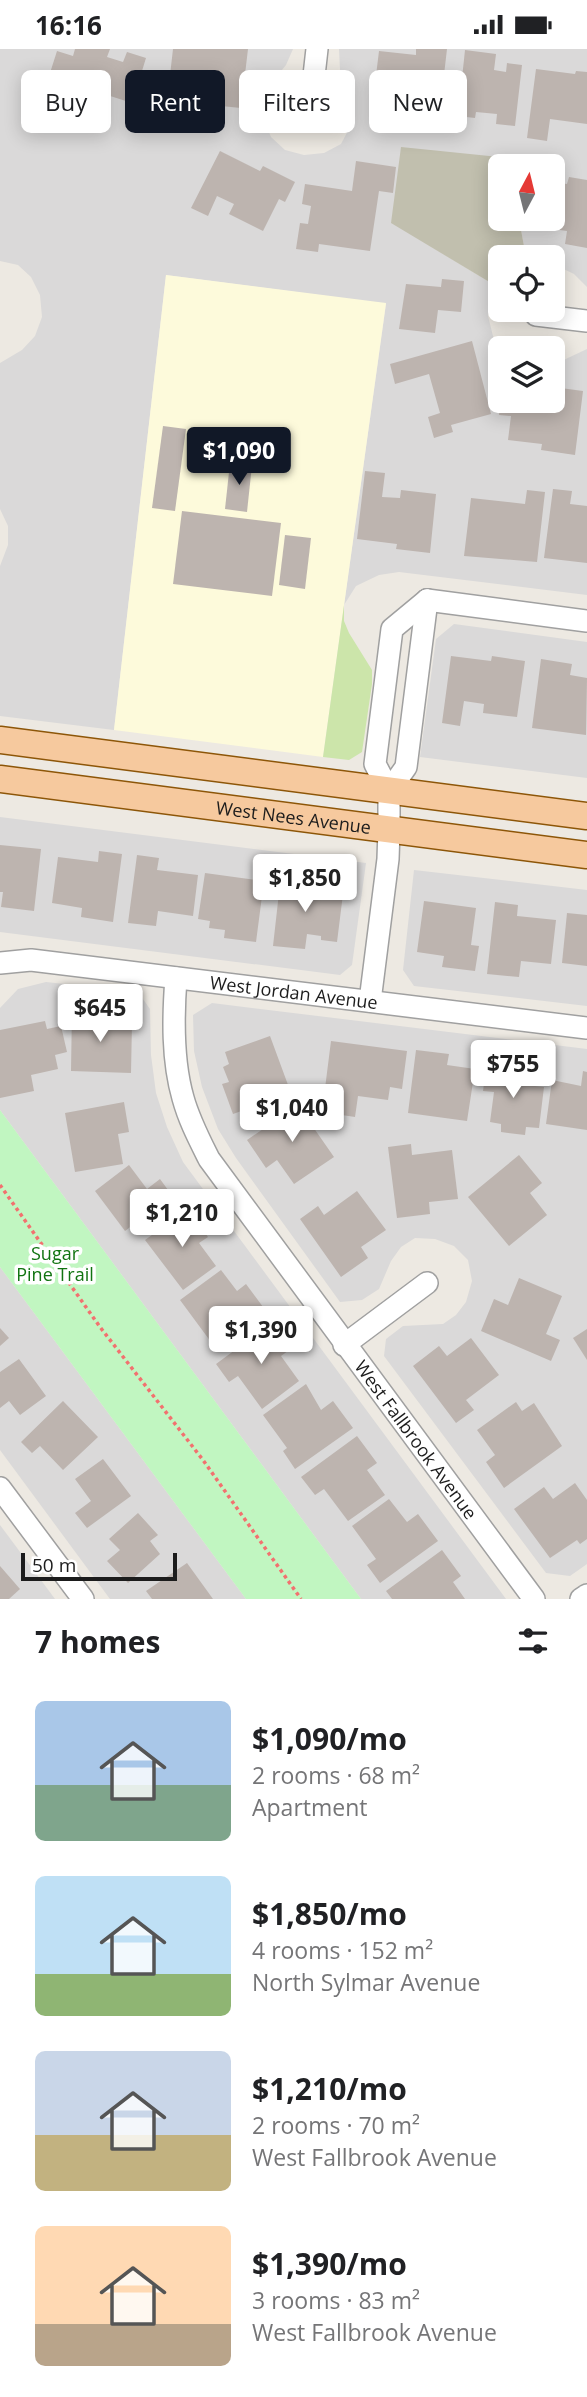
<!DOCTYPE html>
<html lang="en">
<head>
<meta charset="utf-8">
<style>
	:root { --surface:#fff; --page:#f6f6f6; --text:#202124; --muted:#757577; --accent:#111827 }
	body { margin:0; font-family:"Open Sans",sans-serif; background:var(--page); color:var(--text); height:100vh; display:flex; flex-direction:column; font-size:26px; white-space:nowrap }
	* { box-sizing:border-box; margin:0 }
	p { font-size:23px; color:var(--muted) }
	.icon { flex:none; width:38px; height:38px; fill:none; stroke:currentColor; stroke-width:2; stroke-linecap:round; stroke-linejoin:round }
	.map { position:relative; height:1550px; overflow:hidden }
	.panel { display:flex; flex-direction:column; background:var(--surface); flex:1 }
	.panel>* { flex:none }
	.guide { position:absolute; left:21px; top:21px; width:546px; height:63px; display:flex; gap:14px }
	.needle { width:46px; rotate:7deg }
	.buttons { position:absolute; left:488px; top:105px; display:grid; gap:14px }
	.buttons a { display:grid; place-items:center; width:77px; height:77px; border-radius:10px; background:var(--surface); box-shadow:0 4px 18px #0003; font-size:35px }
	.scale { position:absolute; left:21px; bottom:18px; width:156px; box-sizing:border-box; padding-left:7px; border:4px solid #1c1c1c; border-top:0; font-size:19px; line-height:24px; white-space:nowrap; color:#1c1c1c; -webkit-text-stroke:5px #fff; paint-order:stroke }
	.price { position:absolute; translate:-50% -60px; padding:0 16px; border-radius:7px; background:#fff; color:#222; font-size:23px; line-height:46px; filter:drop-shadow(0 2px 4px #0008) }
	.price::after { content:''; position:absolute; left:50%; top:42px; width:21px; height:16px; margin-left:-10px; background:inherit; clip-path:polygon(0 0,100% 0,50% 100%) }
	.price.selected { background:var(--accent); color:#fff }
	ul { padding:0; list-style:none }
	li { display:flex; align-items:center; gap:21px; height:175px; padding:0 35px }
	li span { display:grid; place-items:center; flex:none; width:196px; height:140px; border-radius:10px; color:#555 }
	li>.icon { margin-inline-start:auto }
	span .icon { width:84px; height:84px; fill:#fffc; stroke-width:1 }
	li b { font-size:30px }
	h2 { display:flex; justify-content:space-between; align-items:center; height:84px; padding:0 35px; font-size:30px }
	.pill { padding:0 24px; border-radius:10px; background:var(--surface); box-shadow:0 4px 18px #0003; font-size:24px; line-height:63px }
	.pill.selected { background:var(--accent); color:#fff }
	.status { display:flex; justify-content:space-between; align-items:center; height:49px; padding:0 35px; background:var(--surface); direction:ltr }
	.status svg { height:19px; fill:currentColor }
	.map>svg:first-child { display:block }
	.residential { fill:#dad9d9 }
	.education { fill:#fdfadb }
	.construction { fill:#c1bfae }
	.grass { fill:#cce5aa }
	.park { fill:#c1f6c1 }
	.building { fill:#bdb4af }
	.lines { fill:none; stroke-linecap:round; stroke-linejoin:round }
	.minor-casing { stroke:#a0a0a0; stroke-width:24 }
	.major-casing { stroke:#8d5608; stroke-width:29 }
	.path { stroke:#f2716f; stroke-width:3.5; stroke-dasharray:3.5 3.5; stroke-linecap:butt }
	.minor { stroke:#fff; stroke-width:21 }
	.major { stroke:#f6c99e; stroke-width:26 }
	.labels { text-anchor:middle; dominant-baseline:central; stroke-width:7; stroke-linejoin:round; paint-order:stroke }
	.street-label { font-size:18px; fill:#1c1c1c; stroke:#fff }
	.park-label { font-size:18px; fill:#117411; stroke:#fff }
</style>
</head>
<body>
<div class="status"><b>16:16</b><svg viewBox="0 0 49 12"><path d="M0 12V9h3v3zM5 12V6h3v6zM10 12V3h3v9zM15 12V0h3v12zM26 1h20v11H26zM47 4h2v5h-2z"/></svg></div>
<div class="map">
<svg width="587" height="1550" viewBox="0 0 587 1550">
	<rect width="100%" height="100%" fill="#ede9e2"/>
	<!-- residential -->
	<g class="residential">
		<polygon points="0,0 293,0 286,16 273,32 264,51 264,71 271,88 285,101 304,106 324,104 341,95 351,76 352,53 340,21 339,0 587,0 587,238 574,225 553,215 553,208 526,208 519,170 553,170 553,117 511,117 509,109 391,173 496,237 489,251 488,267 495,295 500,301 500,352 553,352 553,316 587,300 587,546 399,523 379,526 356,537 344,556 386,255 166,226 114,681 0,667 0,517 8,496 8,477 0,460 0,314 22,301 35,287 42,268 40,246 31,228 18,216 0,212"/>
		<polygon points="454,575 587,593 587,729 420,708 436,590"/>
		<polygon points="0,768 366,814 352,916 340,926 0,883"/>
		<polygon points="414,821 587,841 587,957 414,937 403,921"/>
		<polygon points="46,933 138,943 150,960 151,1006 156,1044 167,1078 183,1113 506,1550 361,1550 0,1061 0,959 18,940"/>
		<polygon points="212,954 587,1000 587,1515 570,1527 546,1524 384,1307 386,1290 403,1277 443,1275 456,1266 466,1253 472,1232 468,1211 454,1197 435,1190 415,1189 401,1198 391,1212 379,1240 362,1251 340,1253 236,1109 218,1080 202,1038 194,1002 193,966"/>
		<polygon points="0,1218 246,1550 110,1550 0,1401"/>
		<polygon points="0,1476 55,1550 0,1550"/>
	</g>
	<!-- education -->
	<polygon class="education" points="166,226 386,254 323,708 114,681"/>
	<!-- construction -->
	<polygon class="construction" points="401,98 509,109 511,117 500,117 500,170 519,170 526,208 500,208 500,231 496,237 391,174"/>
	<!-- grass -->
	<polygon class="grass" points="344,556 344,572 349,584 372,621 372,635 362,703 349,711 323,708"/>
	<!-- park -->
	<polygon class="park" points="0,1061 361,1550 246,1550 0,1218"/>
	<!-- building -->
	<g class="building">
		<polygon points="75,0 110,0 107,8 123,13 127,3 146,9 132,54 104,45 102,55 75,47 79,33 50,24 57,2 73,7"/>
		<polygon points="173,0 248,0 241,59 221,57 224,33 206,31 205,40 169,35"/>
		<polygon points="416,0 447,0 440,60 404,56 406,46 374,43 379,2 416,6"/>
		<polygon points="465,1 496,5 494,21 506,23 507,14 522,16 515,77 496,75 497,65 476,63 475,69 458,67"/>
		<polygon points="536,20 575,25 576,22 587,23 587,75 550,70 547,92 527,89"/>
		<polygon points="220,102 260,122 263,117 295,133 285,153 279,150 263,182 229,165 234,155 217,147 208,167 191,159"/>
		<polygon points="356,112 396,118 393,144 379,142 370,202 319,195 318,203 296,200 300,174 308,175 311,157 302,155 305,135 352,142"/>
		<polygon points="569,128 587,131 587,199 565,195 567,182 531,177 532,170 553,170 553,133 567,135"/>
		<polygon points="442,230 464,232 461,263 438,261 435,284 399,280 406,235 441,238"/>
		<polygon points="472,292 491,365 451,376 453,383 434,389 428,368 440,364 429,325 395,335 390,315"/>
		<polygon points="553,338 583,342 575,406 541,401 542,395 508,391 511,367 499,366 500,355 512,357 513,352 553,352"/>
		<polygon points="163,377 186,380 175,462 152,459"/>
		<polygon points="230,414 252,416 247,463 225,460"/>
		<polygon points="365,422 385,424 382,448 400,449 401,441 436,445 430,504 396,500 397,495 357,490"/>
		<polygon points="553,440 572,442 570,455 587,457 587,514 544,509"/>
		<polygon points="527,441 545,443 537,513 464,507 471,449 525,455"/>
		<polygon points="182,462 281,474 272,547 173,535"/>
		<polygon points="285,486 311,489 305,540 279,536"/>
		<polygon points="451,607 491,612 492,607 525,612 517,668 483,664 484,655 464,652 460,677 442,674"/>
		<polygon points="541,610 572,615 570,626 587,629 586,686 532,679"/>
		<polygon points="0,796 41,800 34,862 1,858 3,843 0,843"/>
		<polygon points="99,802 122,805 113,873 81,868 82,859 52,854 58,808 98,813"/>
		<polygon points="137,806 159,809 157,821 198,826 193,867 158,862 156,877 128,874"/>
		<polygon points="205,824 264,832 256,893 224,889 225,881 209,879 210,872 198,870"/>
		<polygon points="281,826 304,828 302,840 343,845 337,893 321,891 321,887 307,885 305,900 273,897"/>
		<polygon points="424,852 476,859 471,896 479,897 475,922 442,918 444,907 417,903"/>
		<polygon points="495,853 518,856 517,867 556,871 551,915 521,912 519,928 487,925"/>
		<polygon points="567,864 587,866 587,917 562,914"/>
		<polygon points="72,961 104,962 104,973 132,974 131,1024 71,1022"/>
		<polygon points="45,972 47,980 61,977 67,1003 55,1006 58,1020 31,1026 34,1042 0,1049 0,981"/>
		<polygon points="270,987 291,1044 233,1065 222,1035 229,1033 223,1018 229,1015 225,1003"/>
		<polygon points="331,992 407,1002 402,1040 390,1038 388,1051 358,1047 355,1068 322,1063"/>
		<polygon points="416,1001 449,1005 447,1016 475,1020 467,1072 408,1064"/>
		<polygon points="487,1013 518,1017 516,1035 544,1038 539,1079 526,1078 525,1086 501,1083 501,1075 490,1073 494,1043 483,1042"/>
		<polygon points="583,1022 587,1023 587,1081 546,1075 552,1031 581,1037"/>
		<polygon points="304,1052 317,1070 311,1075 334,1108 294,1135 277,1111 266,1119 247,1091"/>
		<polygon points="124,1053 129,1083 118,1085 123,1115 75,1123 65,1064"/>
		<polygon points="411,1095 412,1106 452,1101 458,1150 429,1153 430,1165 397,1169 388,1098"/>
		<polygon points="519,1106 542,1134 530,1144 547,1166 509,1197 468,1148"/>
		<polygon points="129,1116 147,1140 160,1130 179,1156 156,1172 150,1163 125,1182 95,1142"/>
		<polygon points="357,1142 386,1181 361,1198 368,1209 341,1228 300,1170 318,1157 324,1166"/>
		<polygon points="188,1160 208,1188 199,1194 216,1217 183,1241 145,1191"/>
		<polygon points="221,1221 237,1242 246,1235 266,1262 246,1277 242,1271 211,1293 180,1251"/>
		<polygon points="519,1229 562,1247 546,1285 560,1291 551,1312 481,1282 494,1250 508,1256"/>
		<polygon points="273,1273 292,1299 281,1307 299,1332 262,1360 238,1327 229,1333 216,1315"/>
		<polygon points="0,1279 9,1289 0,1297"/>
		<polygon points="587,1280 587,1311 573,1289"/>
		<polygon points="471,1289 499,1326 466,1351 474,1361 456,1374 413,1317 439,1297 447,1307"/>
		<polygon points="19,1310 46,1347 20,1366 9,1352 0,1359 0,1323"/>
		<polygon points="306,1335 321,1361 333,1352 353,1379 295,1420 283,1402 287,1399 263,1366"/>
		<polygon points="63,1352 98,1388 63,1421 40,1397 32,1404 21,1393"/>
		<polygon points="516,1353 522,1362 534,1354 562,1397 504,1439 486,1413 495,1406 477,1381"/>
		<polygon points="357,1387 377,1414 367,1421 385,1446 348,1472 324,1440 315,1446 301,1428"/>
		<polygon points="103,1410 131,1447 87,1479 75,1464 91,1452 75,1430"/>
		<polygon points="575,1434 587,1451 587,1490 580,1495 577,1491 550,1509 514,1460 544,1438 553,1450"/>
		<polygon points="389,1450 407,1473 418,1465 438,1492 380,1534 367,1516 376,1510 352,1477"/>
		<polygon points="138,1464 158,1486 150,1492 160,1505 128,1534 107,1512 120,1501 109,1490"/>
		<polygon points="442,1501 461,1527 453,1533 465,1550 392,1550 386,1542"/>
		<polygon points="187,1514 213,1550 152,1550 146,1542"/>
		<polygon points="0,1517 20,1540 9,1550 0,1550"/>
	</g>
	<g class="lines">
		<defs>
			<g id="minor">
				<polyline points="310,62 317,0"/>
				<polyline points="536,266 587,272"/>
				<polyline points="427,551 587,572"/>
				<polyline points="389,742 406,718 427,551"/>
				<path id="s1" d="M0 914 31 911 587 979"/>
				<path id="s2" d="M176 929C173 968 172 1011 183 1049 189 1071 199 1090 209 1110L534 1550"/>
				<polyline points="370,952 388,810 389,781 389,742 375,715 392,580 427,551"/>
				<polyline points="344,1296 427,1234"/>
				<polyline points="0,1439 83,1550"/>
				<polyline points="581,1550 587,1546"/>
			</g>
			<g id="major">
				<polyline points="0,691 587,767"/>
				<path id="s3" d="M0 730 587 806"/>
			</g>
		</defs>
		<!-- minor casing -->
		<use href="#minor" class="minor-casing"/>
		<!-- major casing -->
		<use href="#major" class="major-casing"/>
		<!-- path -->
		<polyline class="path" points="0,1136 100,1278 203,1411 301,1550"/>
		<!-- minor -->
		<use href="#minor" class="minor"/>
		<!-- major -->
		<use href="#major" class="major"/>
	</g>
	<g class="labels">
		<!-- street labels -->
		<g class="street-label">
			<text stroke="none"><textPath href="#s3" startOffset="296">West Nees Avenue</textPath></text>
			<text stroke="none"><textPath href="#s1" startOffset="296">West Jordan Avenue</textPath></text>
			<text stroke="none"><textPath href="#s2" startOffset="536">West Fallbrook Avenue</textPath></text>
		</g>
		<!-- park labels -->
		<g class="park-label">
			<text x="55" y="1204">Sugar<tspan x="55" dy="21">Pine Trail</tspan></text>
		</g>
	</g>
</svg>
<div class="buttons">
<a><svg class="needle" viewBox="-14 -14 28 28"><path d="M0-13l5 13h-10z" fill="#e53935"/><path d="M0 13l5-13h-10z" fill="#757577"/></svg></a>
<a><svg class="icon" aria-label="locate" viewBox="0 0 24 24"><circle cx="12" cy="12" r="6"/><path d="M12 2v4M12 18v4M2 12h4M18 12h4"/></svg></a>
<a><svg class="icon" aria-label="layers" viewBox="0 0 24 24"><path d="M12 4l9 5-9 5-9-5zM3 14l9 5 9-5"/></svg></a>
</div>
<div class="scale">50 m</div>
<b class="price selected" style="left:239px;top:438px">$1,090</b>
<b class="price" style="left:305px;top:865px">$1,850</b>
<b class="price" style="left:100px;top:995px">$645</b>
<b class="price" style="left:513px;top:1051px">$755</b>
<b class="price" style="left:292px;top:1095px">$1,040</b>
<b class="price" style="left:182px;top:1200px">$1,210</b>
<b class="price" style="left:261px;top:1317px">$1,390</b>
<div class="guide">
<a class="pill">Buy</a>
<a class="pill selected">Rent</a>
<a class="pill">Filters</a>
<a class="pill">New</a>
</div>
</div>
<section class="panel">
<h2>7 homes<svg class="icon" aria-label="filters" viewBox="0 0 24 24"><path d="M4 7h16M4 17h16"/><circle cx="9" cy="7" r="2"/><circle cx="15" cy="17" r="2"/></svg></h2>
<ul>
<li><span style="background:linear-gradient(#a9c7e8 60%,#7fa58c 0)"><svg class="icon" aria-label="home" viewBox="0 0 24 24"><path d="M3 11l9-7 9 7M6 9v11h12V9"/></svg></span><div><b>$1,090/mo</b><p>2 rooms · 68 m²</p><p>Apartment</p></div></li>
<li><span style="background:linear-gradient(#bfe0f5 70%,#8fb573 0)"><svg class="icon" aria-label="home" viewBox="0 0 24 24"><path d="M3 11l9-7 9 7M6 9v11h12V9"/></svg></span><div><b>$1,850/mo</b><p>4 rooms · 152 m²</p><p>North Sylmar Avenue</p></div></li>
<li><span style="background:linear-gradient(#c9d6e8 60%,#c2b280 0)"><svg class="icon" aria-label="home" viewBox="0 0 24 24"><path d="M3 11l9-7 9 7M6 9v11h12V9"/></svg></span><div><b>$1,210/mo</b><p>2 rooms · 70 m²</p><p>West Fallbrook Avenue</p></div></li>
<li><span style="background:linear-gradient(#ffd9b3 70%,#b9a48a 0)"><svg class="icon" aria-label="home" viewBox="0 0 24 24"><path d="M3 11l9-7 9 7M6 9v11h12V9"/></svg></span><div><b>$1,390/mo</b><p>3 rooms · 83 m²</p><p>West Fallbrook Avenue</p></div></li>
</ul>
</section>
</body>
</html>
